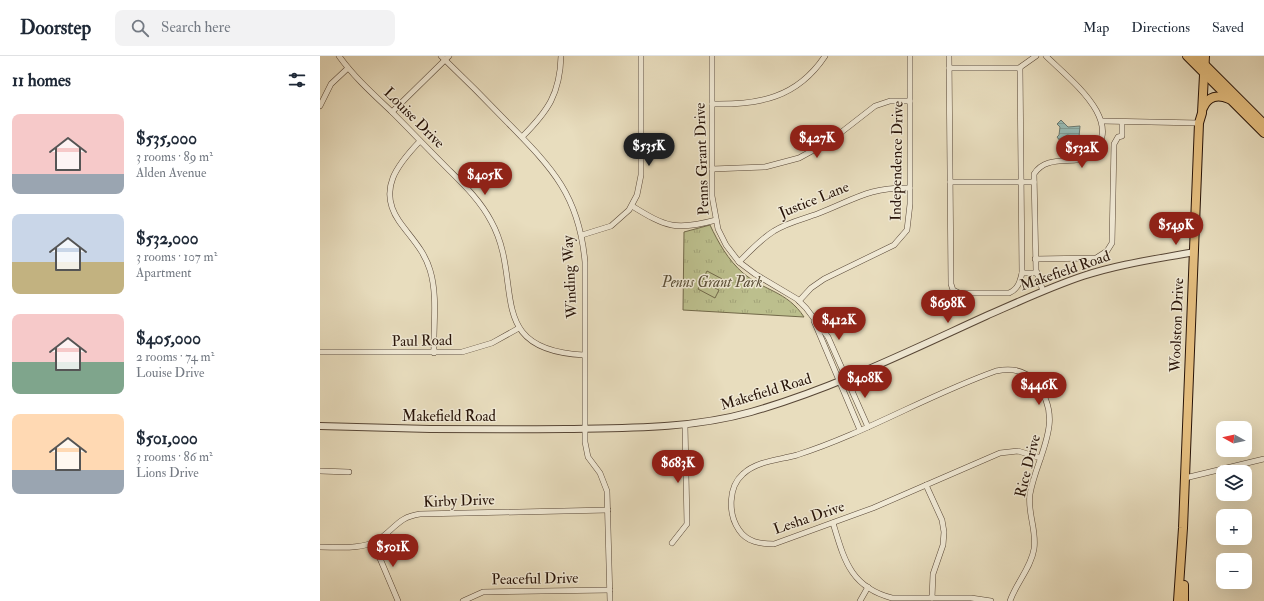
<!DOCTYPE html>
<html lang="en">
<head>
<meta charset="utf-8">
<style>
	:root { --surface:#fff; --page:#f2f2f3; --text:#1f2937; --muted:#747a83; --line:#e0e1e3; --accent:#8f2418 }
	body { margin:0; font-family:"IM FELL Double Pica",serif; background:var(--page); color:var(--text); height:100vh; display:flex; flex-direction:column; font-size:15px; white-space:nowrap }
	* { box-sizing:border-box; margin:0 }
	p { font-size:13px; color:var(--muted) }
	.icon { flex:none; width:22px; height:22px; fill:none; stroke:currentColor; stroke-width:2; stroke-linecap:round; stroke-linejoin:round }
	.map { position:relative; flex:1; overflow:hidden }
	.details { display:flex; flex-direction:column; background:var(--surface); width:320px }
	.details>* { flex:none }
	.needle { width:26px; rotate:278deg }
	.fabs { position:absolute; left:896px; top:365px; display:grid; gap:8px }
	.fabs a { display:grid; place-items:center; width:36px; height:36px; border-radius:8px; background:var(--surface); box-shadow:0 4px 16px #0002; font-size:20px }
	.price { position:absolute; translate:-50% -34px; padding:0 9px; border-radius:14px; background:var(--accent); color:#fff; font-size:13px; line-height:26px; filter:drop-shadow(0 1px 2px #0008) }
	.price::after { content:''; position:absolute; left:50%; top:24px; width:12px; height:9px; margin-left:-6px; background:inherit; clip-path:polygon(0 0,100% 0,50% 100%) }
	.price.on { background:#222; color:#fff }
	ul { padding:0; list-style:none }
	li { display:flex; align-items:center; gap:12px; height:100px; padding:0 12px }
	li span { display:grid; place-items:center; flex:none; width:112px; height:80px; border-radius:8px; color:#555 }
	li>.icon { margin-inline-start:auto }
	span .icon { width:48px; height:48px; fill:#fffc; stroke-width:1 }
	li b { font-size:17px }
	h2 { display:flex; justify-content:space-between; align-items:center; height:48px; padding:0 12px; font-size:17px }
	header { display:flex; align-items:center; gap:24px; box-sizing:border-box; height:56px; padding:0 20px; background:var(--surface); border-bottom:1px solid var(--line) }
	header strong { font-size:19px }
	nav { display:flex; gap:22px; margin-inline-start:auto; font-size:14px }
	.search { width:280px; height:36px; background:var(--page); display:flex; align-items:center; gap:10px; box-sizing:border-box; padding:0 14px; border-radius:8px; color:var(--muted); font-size:15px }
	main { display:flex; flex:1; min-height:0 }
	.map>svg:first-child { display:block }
	.grass { fill:url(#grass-tufts); stroke:#72694a }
	.pitch { fill:#bcbf8d; stroke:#72694a }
	.water { fill:url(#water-rules); stroke:#6a7870 }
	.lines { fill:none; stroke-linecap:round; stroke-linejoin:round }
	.minor-casing { stroke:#574636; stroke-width:6 }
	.tertiary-casing { stroke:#574636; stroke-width:8 }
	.primary-casing { stroke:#271308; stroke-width:10 }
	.minor { stroke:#f0e9d5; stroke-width:5 }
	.tertiary { stroke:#f0e9d5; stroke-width:6 }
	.primary { stroke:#e4be7f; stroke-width:8 }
	.labels { text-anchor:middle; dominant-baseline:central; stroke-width:3; stroke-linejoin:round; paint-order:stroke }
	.street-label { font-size:15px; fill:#271308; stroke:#f0e9d5 }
	.park-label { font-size:15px; font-style:italic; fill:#5b4f37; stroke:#f0e9d5 }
</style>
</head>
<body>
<header>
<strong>Doorstep</strong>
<div class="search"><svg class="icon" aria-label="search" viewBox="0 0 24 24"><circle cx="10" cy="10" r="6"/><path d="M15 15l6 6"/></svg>Search here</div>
<nav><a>Map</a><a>Directions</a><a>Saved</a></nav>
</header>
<main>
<section class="details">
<h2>11 homes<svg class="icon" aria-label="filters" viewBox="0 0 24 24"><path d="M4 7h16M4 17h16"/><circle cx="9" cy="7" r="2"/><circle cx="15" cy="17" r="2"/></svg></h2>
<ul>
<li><span style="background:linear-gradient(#f6c9c9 75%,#9aa5b1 0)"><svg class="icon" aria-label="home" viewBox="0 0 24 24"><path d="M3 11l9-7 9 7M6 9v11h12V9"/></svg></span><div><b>$535,000</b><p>3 rooms · 89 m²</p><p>Alden Avenue</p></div></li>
<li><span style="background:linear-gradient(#c9d6e8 60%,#c2b280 0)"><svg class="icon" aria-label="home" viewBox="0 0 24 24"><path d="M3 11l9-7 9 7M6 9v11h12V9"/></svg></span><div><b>$532,000</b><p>3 rooms · 107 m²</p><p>Apartment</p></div></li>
<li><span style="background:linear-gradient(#f6c9c9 60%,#7fa58c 0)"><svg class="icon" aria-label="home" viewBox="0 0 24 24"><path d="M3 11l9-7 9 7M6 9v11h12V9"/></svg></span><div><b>$405,000</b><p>2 rooms · 74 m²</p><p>Louise Drive</p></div></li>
<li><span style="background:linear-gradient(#ffd9b3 70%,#9aa5b1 0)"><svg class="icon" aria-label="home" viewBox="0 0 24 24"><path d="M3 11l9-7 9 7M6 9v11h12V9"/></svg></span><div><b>$501,000</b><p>3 rooms · 86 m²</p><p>Lions Drive</p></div></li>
</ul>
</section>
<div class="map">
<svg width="944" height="545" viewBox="0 0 944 545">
	<defs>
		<pattern id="grass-tufts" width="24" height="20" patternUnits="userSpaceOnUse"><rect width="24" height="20" fill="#bcbf8d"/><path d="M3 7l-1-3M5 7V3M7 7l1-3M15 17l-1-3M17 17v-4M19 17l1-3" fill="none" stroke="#a2a378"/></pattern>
		<pattern id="water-rules" width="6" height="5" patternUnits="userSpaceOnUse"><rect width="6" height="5" fill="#97bbb5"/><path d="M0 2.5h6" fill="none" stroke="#82a09a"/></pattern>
	</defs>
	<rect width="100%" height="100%" fill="#e8ddbe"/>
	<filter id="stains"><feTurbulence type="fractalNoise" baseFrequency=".005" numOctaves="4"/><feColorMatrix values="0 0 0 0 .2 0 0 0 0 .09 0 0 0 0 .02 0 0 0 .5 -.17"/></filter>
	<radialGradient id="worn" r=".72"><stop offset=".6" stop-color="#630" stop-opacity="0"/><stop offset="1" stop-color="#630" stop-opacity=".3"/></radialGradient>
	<!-- grass -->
	<path class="grass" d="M390 169C398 186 408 204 423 217 444 235 467 235 484 261L363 254 364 176Z"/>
	<!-- pitch -->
	<g class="pitch">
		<polygon points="387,215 404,224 400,231 383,223"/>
		<polygon points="382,225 399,234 395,242 378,233"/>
	</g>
	<!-- water -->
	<polygon class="water" points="741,64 748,71 760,70 759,81 747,79 740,85 737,81 739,79 740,71 737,68"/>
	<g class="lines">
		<defs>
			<g id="minor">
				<path d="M19 0C34 21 53 38 71 55 90 74 108 93 127 112 143 128 160 144 171 165 205 226 162 294 264 299"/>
				<path d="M121 0C144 22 166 44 188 67 232 112 259 139 265 206V386L268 401 280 417 287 435 290 545"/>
				<polyline points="392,0 392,140 398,173 406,189 419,206 435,218 477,243 486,252 508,281 548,371"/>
				<path d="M629 0 631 228 633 234 639 237H689C698 233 700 226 702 217L700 12"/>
				<polyline points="629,12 699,12 716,0"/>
				<path d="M392 48C439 49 477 42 505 0"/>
				<polyline points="0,50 11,28 28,12"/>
				<polyline points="72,56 129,0"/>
				<polyline points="782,65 879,67"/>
				<path d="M202 81C228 55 240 38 241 0"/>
				<path d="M100 85C78 108 57 133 79 165 91 182 104 194 110 214 118 240 113 270 114 297"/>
				<polyline points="392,113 445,111 479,102 510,85 555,50 570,45 590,45"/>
				<polyline points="630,126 714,126"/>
				<path d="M312 150C346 171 356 175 396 164"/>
				<polyline points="262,179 291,170 309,154 317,139 321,119 321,0"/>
				<polyline points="715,203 776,202 787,195 792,187 794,88 798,81 802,80 802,66"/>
				<path d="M419 206C430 195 441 183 454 175 466 167 483 163 497 158 534 144 548 131 590 132"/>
				<polyline points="702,217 717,217"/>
				<path d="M723 235 716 214 714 118C726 99 749 108 768 102 810 68 750 24 726 0"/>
				<polyline points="479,245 491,232 504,223 574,189 587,174 590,148 590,0"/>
				<polyline points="494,265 540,374"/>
				<polyline points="0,296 142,296 172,287 199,272"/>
				<polyline points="0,415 29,416"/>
				<polyline points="865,422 944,403"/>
				<polyline points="606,429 622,464 624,476 623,489 613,518 612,542"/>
				<path d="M513 467C524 503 530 531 572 542H651L671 545"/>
				<polyline points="53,486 78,545"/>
				<polyline points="352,487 367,468 365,369"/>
				<path d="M0 491C19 491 41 494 58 484 75 473 78 461 100 458L288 454"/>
				<polyline points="143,545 163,536 290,534"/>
				<polyline points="540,545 548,531"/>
				<path d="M690 545C696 527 711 512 714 493 717 474 707 456 710 438 717 398 747 364 715 326 705 314 690 312 676 315 608 339 546 377 477 399 459 404 437 405 423 418 408 431 408 458 419 474 427 486 440 488 454 488L553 452 680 397 698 395 721 402"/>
			</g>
			<path id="tertiary" d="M0 370C82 373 163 374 246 373 308 372 370 373 431 356 512 333 589 295 666 260 698 246 730 231 763 220 799 208 837 203 874 196"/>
			<g id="primary">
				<polyline points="867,0 944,77"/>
				<polyline points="876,0 944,68"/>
				<path d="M883 52C888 40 898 38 909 43"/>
				<polyline points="858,545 863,472 879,67 882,57 885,0"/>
				<polyline points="864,545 864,529"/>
			</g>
		</defs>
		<!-- minor casing -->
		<use href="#minor" class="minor-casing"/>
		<!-- tertiary casing -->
		<use href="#tertiary" class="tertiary-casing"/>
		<!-- primary casing -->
		<use href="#primary" class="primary-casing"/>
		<!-- minor -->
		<use href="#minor" class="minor"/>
		<!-- tertiary -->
		<use href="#tertiary" class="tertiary"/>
		<!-- primary -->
		<use href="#primary" class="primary"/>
	</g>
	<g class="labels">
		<!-- street labels -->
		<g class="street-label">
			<text transform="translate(94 62) rotate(45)">Louise Drive</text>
			<text transform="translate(382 103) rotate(-92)">Penns Grant Drive</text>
			<text transform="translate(577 105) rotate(-89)">Independence Drive</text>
			<text transform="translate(494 144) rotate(-22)">Justice Lane</text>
			<text transform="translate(745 215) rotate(-19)">Makefield Road</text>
			<text transform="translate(250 221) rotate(-93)">Winding Way</text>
			<text transform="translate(857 269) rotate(-88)">Woolston Drive</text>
			<text transform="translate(102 285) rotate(-1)">Paul Road</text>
			<text transform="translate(446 336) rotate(-17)">Makefield Road</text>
			<text x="129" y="360">Makefield Road</text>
			<text transform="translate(708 410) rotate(-76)">Rice Drive</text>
			<text transform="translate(139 445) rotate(-2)">Kirby Drive</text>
			<text transform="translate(489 462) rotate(-19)">Lesha Drive</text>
			<text transform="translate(215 523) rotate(-1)">Peaceful Drive</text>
		</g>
		<!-- park labels -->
		<g class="park-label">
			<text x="392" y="226">Penns Grant Park</text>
		</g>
	</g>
	<rect width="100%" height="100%" filter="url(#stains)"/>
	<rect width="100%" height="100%" fill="url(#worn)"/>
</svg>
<div class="fabs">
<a><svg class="needle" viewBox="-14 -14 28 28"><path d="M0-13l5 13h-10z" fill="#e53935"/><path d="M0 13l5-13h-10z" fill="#747a83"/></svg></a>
<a><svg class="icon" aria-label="layers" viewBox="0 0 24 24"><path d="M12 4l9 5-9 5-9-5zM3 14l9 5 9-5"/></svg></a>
<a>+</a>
<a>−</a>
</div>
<b class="price" style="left:497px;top:103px">$427K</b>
<b class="price on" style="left:329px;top:111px">$535K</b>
<b class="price" style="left:762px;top:113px">$532K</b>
<b class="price" style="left:165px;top:140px">$405K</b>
<b class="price" style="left:856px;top:190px">$549K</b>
<b class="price" style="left:628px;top:268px">$698K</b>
<b class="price" style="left:519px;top:285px">$412K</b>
<b class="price" style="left:545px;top:343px">$408K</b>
<b class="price" style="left:719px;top:350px">$446K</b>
<b class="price" style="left:358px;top:428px">$683K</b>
<b class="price" style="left:73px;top:512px">$501K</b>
</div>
</main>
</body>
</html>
